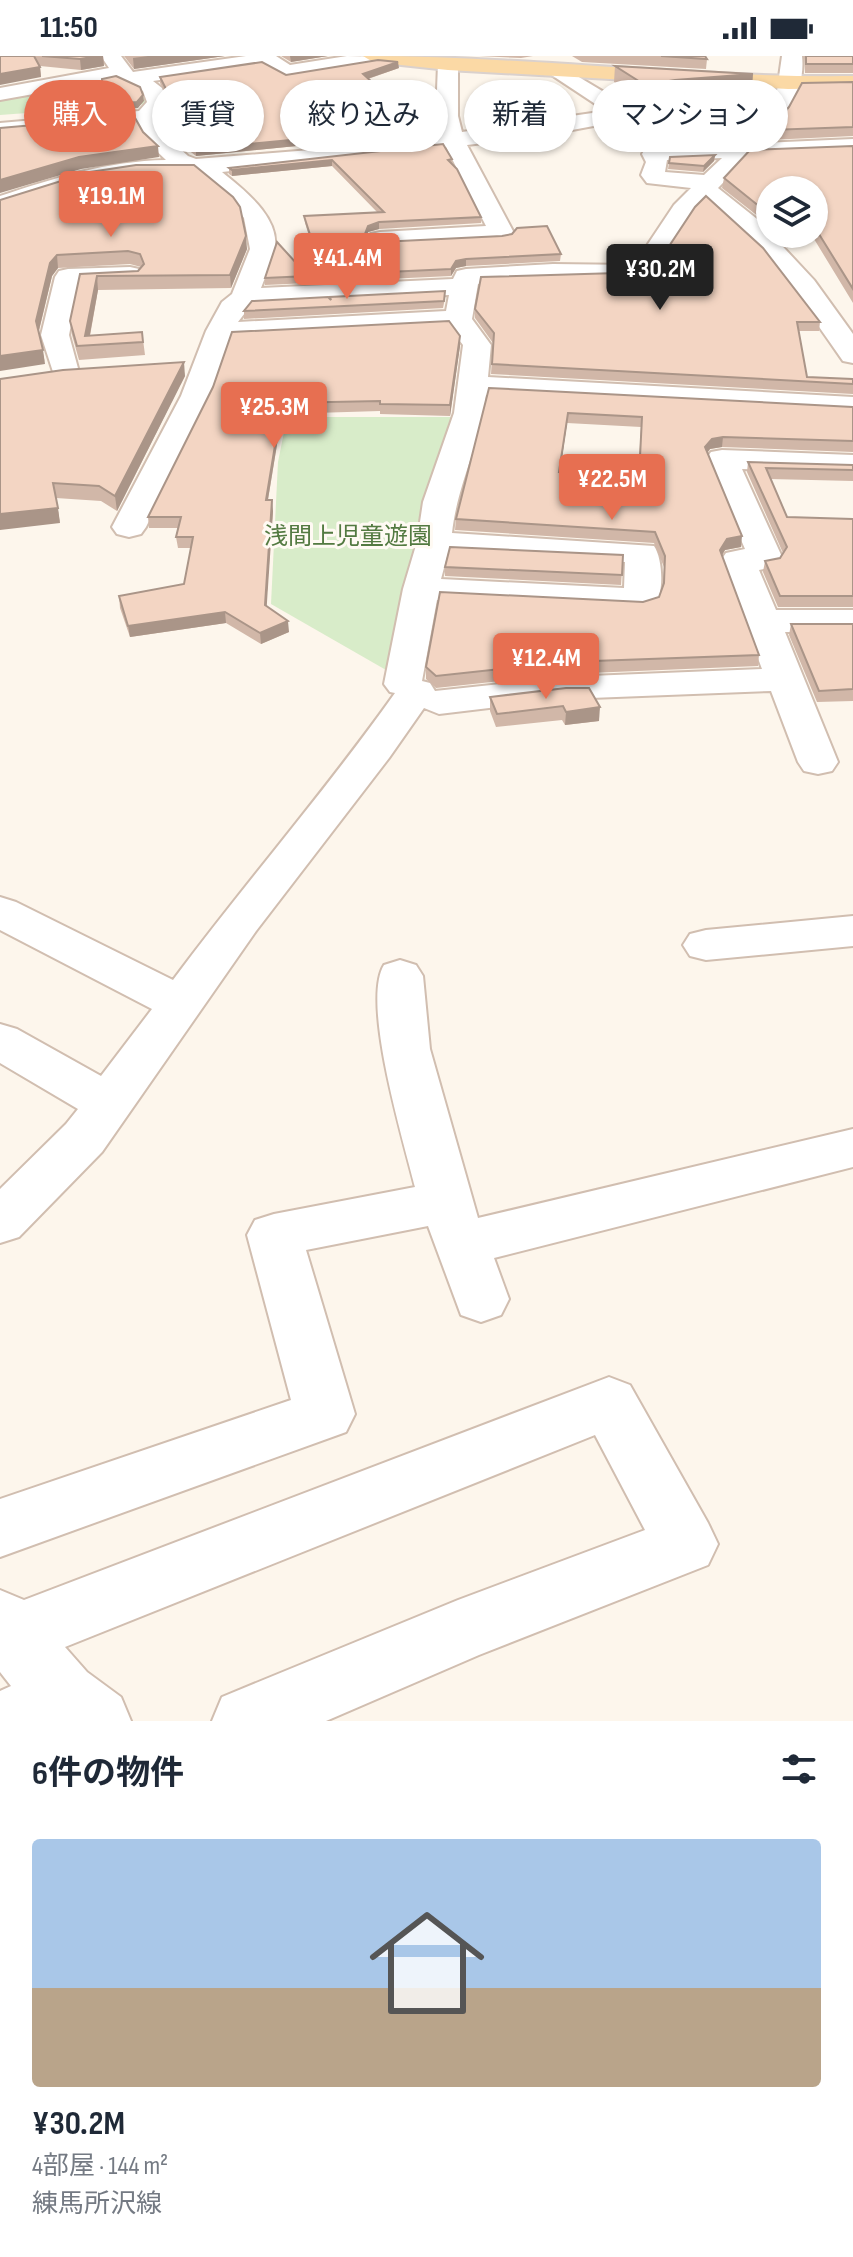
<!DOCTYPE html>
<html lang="ja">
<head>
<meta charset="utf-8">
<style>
	:root { --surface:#fff; --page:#f2f2f3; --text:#1f2937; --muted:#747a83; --accent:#e76f51 }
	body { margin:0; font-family:"Sofia Sans Condensed","Noto Sans JP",sans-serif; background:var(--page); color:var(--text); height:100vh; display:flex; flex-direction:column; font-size:30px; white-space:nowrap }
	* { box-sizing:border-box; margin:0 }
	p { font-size:26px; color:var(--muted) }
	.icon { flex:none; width:44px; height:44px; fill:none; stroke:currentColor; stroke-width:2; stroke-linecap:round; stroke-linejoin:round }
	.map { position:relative; height:1665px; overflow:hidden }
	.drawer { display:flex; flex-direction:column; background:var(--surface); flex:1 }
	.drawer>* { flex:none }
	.guide { position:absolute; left:24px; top:24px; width:806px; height:72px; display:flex; gap:16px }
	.tools { position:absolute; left:756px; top:120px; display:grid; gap:16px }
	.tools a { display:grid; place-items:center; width:72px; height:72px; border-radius:50%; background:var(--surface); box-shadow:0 2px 6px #0004; font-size:40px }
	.price { position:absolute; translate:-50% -68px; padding:0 18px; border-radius:8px; background:var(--accent); color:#fff; font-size:26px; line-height:52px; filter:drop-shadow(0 2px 4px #0008) }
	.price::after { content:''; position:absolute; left:50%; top:48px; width:24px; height:18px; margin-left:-12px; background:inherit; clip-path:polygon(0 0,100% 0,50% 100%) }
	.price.selected { background:#222; color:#fff }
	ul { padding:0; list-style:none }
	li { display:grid; align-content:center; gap:16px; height:424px; padding:0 32px }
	li span { display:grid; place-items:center; height:248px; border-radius:8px; color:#555 }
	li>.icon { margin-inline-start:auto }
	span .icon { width:144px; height:144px; fill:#fffc; stroke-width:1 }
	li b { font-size:34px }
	h2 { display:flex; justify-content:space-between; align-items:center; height:96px; padding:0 32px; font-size:34px }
	.tag { padding:0 28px; border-radius:36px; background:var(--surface); box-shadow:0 2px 6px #0004; font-size:28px; line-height:72px }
	.tag.selected { background:var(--accent); color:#fff }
	.status { display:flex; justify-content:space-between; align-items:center; height:56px; padding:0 40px; background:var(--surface); direction:ltr }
	.status svg { height:22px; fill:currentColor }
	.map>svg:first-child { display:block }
	.green { fill:#d8ecc9 }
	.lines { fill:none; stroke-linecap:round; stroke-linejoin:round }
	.minor-casing { stroke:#d1beb0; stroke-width:4 }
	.major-casing { stroke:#dad1cd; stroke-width:4 }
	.minor { fill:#fff; fill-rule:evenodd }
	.major { fill:#fbd9a5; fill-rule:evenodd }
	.wall { fill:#d1b7a8; fill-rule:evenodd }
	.shaded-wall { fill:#aa9588 }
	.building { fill:#f3d5c3; stroke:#aa9588; stroke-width:2; fill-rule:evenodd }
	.labels { text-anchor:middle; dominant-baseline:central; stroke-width:6; stroke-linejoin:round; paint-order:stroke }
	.far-park-label { font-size:24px; fill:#537a41; stroke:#fffaf3 }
</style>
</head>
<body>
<div class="status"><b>11:50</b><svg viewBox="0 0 49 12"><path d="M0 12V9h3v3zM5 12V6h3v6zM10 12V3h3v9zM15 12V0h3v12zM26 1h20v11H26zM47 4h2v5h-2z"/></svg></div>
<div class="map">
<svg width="853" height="1665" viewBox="0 0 853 1665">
	<rect width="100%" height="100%" fill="#fdf6ec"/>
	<!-- green -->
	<g class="green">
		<polygon points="121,17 146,32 148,48 0,59 0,40"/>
		<polygon points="287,361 456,361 393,618 271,548 278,406"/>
	</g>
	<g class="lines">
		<defs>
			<g id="minor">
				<path d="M101 0H121L133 16 246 0H276L290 9 347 0 386 1 376 7 286 22 263 9 153 25 162 32 167 46 156 63 157 66 184 67 218 63 213 47 216 43 223 41 233 47 241 68 238 73 184 81 166 80 188 100 196 103 323 93 441 79 436 60 438 8 448 2 458 8V60L462 76 606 55 550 18 547 14 557 8 629 51 674 43 777 35 782 0H802C806 35 784 64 762 87L853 83V97L748 101 718 132 757 163 814 224 853 278V307L843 305C802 246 764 189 705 145L692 158 651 222 478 228 472 263 491 289 488 321 853 341V359L486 339C481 386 457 429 452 477L654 490C663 503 664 537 655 551L642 554 437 544 422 625 430 627 435 635 565 621 762 613 721 504 726 497 745 493 706 403 711 396 722 394 853 399V417L742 413 783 503 778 510 759 514 776 554H853V576H785L838 706 832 715 818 718 804 715 798 706 771 635 565 643 439 658 424 652 389 702 256 875 102 1096 19 1181 0 1187V1133L66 1068 78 1053 0 1007V968L17 973 101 1020 152 953 0 874V841L16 846 173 924C245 827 325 736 395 637L390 636 384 628 403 533 417 486 423 446 454 357 463 289 450 272 231 283 211 340 146 471 141 478 129 481 117 478 112 471 181 340 206 275 222 246 232 238 250 193 244 162 236 151 192 117 137 118 91 125 0 155V140C55 122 107 105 166 104L146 85 137 68 0 81V67L139 55 147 46 143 35 117 23 0 44V32L109 12ZM771 48 766 58 736 88 645 93 642 98 646 106 641 119 647 127 691 132 674 149 634 209 553 208 466 213 457 215 453 223 261 232C265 221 271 209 274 197 283 163 244 134 222 116L446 91 486 170 380 176 371 178 368 183 371 188 380 190 502 184 511 182 514 177 467 89 540 80 674 55ZM722 102 704 119 665 116 667 104ZM449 239 446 255 238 266 251 249ZM448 497 625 506 624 532 441 523Z"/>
				<polygon points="130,211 139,213 143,219 139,225 79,228 69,279 79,316 75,322 65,325 55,322 41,279 55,221 59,215 68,213"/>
				<polygon points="853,860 853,890 706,904 690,900 683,889 690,878 706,874"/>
				<path d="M400 904 416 909 423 920 430 993 478 1162 853 1073V1111L494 1202 509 1243 501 1259 481 1266 461 1259 428 1170 306 1194 355 1358 346 1376 0 1501V1443L291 1344 247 1179 255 1164 274 1158 415 1131C404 1086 361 946 384 909Z"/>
				<polygon points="609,1321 630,1329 708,1467 718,1488 708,1509 479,1599 326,1665 212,1665 222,1641 458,1544 645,1474 595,1379 65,1591 87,1616 121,1641 131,1665 0,1665 0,1635 11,1630 0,1616 0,1534 24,1544"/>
			</g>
			<path id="major" d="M363 0C527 0 690 22 853 20V32L788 33 448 14 373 6Z"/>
		</defs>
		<!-- minor casing -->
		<use href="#minor" class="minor-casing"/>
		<!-- major casing -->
		<use href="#major" class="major-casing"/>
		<!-- minor -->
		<use href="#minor" class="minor"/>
		<!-- major -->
		<use href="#major" class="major"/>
	</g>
	<!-- wall -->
	<g class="wall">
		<polygon points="0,0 103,0 104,10 81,14 40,10 41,21"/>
		<polygon points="124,0 225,0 134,13"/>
		<polygon points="281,0 328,0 291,6"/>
		<polygon points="479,0 533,0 521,2"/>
		<polygon points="572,0 705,0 707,3 706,13 582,6"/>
		<polygon points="804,0 853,0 853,17 805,17"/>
		<polygon points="615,10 752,34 674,40 644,45 614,26"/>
		<polygon points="399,12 368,23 405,56 437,76 196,100 174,83 174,77 238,70 242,63 236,46 222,38 211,45 214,60 160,63 159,57 168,41 160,27 160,21 286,19"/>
		<polygon points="853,26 853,80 769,84 770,74"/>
		<polygon points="767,45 766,51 735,85 678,88 656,69 657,63 671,62 667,59 667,53"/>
		<polygon points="443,88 452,103 452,108 481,161 481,167 379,173 368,176 367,180 368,183 380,186 561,198 560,205 466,210 456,212 451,220 323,226 305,167 304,160 377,156 332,110 232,120 229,118 229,112"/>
		<polygon points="853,90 853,247 811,178 814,178 814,134 770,134 770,173 759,161 722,132 724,122"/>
		<polygon points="715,99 714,105 703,116 668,113 670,101"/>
		<polygon points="0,144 247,193 231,232 98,234 90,280 142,276 145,299 79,304 72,279 70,265 80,218 138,215 141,211 130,208 58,212 52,220 39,275 45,308"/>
		<polygon points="775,178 788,178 790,182 788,192"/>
		<polygon points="308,220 309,227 265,229 265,222"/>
		<polygon points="445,242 443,252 244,263 244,255 330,243"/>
		<polygon points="475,253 820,266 819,275 799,275 807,321 853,323 853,338 491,318 493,287 475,262"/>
		<polygon points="460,280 460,290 450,360 380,358 380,355 282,358 268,444 273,455 266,550 289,576 261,588 226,567 130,581 120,552 119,540 184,528 191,492 178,492 176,481 178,472 149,472 148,461 213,331"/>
		<polygon points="185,320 117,455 101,445 56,442 60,467 0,323"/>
		<path d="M489 332 853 351V396L722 391 710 393 707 397 741 491 725 494 722 500 759 599 758 610 565 618 436 632 426 623V611L659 541 663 529 664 511 654 487 455 474 456 463ZM567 367 641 371 638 421 560 416Z"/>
		<polygon points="748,406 853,409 853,425 770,423 787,461 853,463 853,551 778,551 763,516 765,505 780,502 783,497 747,416"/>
		<polygon points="623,499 621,529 445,520 445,511"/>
		<polygon points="791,568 853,568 853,645 817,646 789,579"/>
		<polygon points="566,632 599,665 565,669 562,664 496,671 490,655 490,641"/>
	</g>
	<!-- shaded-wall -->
	<g class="shaded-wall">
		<polygon points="98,0 103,0 104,10 81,14 80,3"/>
		<polygon points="148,0 225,0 134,13 133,2"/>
		<polygon points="290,0 328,0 291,6"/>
		<polygon points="398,6 399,12 364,24 363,18"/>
		<polygon points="40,11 41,21 0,29 0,18"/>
		<polygon points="753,18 752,34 674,40 644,45 645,29 675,24"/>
		<polygon points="222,32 222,38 211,45 210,39"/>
		<polygon points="143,39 144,45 138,52 102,55 102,49"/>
		<polygon points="767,45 766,51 735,85 735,79"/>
		<polygon points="437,70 437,76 196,100 196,93"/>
		<polygon points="158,90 159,101 81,113 0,137 0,124 79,101"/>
		<polygon points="715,99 714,105 703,116 704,110"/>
		<polygon points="332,104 332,110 232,120 232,114"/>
		<polygon points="785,123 784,133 770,134 770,130"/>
		<polygon points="379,166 379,173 368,176 365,185 365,178 368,170"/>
		<polygon points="246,180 247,193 231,232 230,219"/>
		<polygon points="57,199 58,212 52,220 38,278 36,265 50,207"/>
		<polygon points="466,203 466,210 456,212 451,220 451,213 456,205"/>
		<polygon points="97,220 98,234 88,289 85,280"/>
		<polygon points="460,280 460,290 450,360 450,349"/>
		<polygon points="43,294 45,308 0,315 0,300"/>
		<polygon points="184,306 185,320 117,455 115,440"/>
		<polygon points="282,347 282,358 266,455 266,444"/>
		<polygon points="568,357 567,367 558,427 559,416"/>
		<polygon points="723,381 722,391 710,393 704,401 705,391 712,383"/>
		<polygon points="272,444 273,455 266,561 265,549"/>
		<polygon points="58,452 60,467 0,474 0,458"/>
		<polygon points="742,480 741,491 725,494 718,505 720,494 727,483"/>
		<polygon points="225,556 226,567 130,581 128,570"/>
		<polygon points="288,565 289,576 261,588 260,577"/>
		<polygon points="600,651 599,665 565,669 566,656"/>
	</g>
	<!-- building -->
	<g class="building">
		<polygon points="0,0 34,0 40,11 0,18"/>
		<polygon points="42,0 98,0 80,3"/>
		<polygon points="661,0 705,0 707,3"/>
		<rect x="806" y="0" width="47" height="8"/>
		<polygon points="378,4 398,6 363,18 405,56 433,56 437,70 196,93 174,77 238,70 243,61 235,40 222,32 210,39 214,54 159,57 169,39 160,21 262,6 286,19"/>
		<polygon points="615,10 753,18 675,24 645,29"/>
		<polygon points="116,20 140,31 143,39 137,46 102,49 102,23"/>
		<polygon points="853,26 853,71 770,74 789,51 802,27"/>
		<polygon points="767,45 735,79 679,82 657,63 680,61 667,53"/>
		<polygon points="134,60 143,76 158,90 79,101 0,124 0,72 91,64 101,69 101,63"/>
		<polygon points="443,88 452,103 448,104 457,113 481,161 379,166 368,170 365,178 368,183 380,186 502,180 512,178 517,172 547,170 561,198 466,203 456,205 451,213 323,219 304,160 384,156 332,104 232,114 229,112"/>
		<polygon points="853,90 853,233 814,170 814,134 792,134 785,123 770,130 772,134 770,134 770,161 760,151 724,122 750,94"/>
		<polygon points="715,99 704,110 669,107 670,101"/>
		<polygon points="136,109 194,109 233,141 240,151 246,180 230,219 97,220 85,280 142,276 143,286 77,290 70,265 80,218 138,215 144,208 140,198 128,195 57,199 50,207 36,265 43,294 0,300 0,144 90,116"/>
		<polygon points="706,140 763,192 820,266 797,266 807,321 853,323 853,328 492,308 494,277 475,253 481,221 652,216 695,151"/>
		<polygon points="277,186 308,220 265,222"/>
		<polygon points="445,235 444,245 244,255 252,245 328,241 331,244 330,241"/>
		<polygon points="449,265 460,280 450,349 380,348 380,345 282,347 266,444 272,444 265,549 288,565 260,577 225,556 128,570 119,540 184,528 193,481 176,481 181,461 148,461 213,331 232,276"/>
		<polygon points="184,306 115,440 99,430 53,427 58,452 0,458 0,323 63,314"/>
		<path d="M489 332 853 351V385L723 381 712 383 705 391 742 480 727 483 720 494 759 599 566 606 436 620 426 611 440 536 643 546 659 541 664 527 665 500 655 476 456 463ZM568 357 642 361 639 421 559 416Z"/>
		<polygon points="748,406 853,409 853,414 766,412 787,461 853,463 853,540 780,540 765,505 780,502 787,491"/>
		<polygon points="450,491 623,499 622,519 445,511"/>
		<polygon points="791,568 853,568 853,633 819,635"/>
		<polygon points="566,632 589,632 600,651 566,656 563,650 497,658 490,641"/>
	</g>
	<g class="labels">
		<!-- far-park labels -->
		<g class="far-park-label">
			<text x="348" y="480">浅間上児童遊園</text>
		</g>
	</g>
</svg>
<div class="tools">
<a><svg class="icon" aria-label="layers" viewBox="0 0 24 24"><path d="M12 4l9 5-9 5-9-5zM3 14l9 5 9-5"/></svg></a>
</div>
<b class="price" style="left:111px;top:183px">¥19.1M</b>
<b class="price" style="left:347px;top:245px">¥41.4M</b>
<b class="price selected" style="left:660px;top:256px">¥30.2M</b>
<b class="price" style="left:274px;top:394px">¥25.3M</b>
<b class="price" style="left:612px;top:466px">¥22.5M</b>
<b class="price" style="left:546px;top:645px">¥12.4M</b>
<div class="guide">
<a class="tag selected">購入</a>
<a class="tag">賃貸</a>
<a class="tag">絞り込み</a>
<a class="tag">新着</a>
<a class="tag">マンション</a>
</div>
</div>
<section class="drawer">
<h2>6件の物件<svg class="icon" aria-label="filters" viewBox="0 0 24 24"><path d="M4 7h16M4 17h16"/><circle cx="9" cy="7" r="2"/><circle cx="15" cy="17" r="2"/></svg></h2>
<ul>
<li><span style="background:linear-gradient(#a9c7e8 60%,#b9a48a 0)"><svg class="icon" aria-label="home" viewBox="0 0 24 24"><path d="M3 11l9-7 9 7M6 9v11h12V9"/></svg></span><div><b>¥30.2M</b><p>4部屋 · 144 m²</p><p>練馬所沢線</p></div></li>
</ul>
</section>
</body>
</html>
